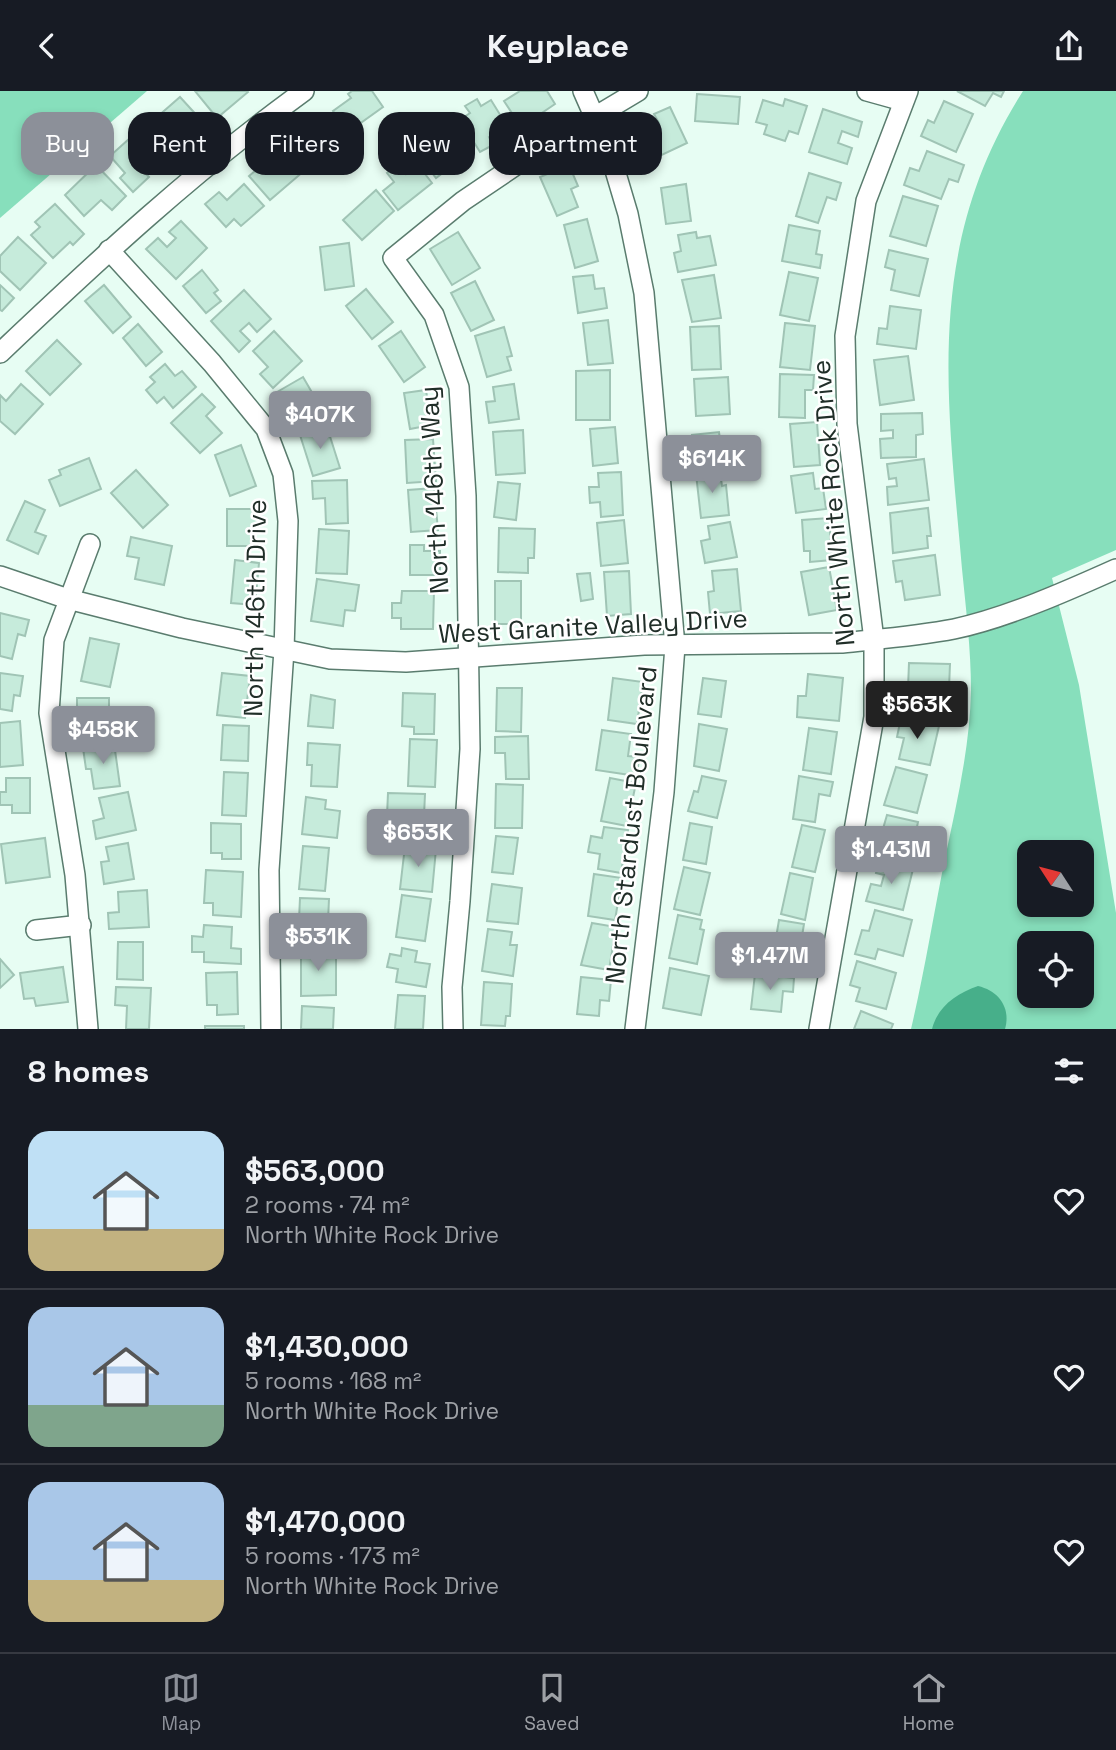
<!DOCTYPE html>
<html lang="en">
<head>
<meta charset="utf-8">
<style>
	:root { --surface:#171b24; --page:#242831; --text:#f1f3f6; --muted:#9ea1a6; --line:#363941; --accent:#8c9099 }
	body { margin:0; font-family:"Space Grotesk",sans-serif; background:var(--page); color:var(--text); height:100vh; display:flex; flex-direction:column; font-size:26px; white-space:nowrap }
	* { box-sizing:border-box; margin:0 }
	p { font-size:23px; color:var(--muted) }
	.icon { flex:none; width:38px; height:38px; fill:none; stroke:currentColor; stroke-width:2; stroke-linecap:round; stroke-linejoin:round }
	.map { position:relative; height:938px; overflow:hidden }
	.side { display:flex; flex-direction:column; background:var(--surface); flex:1 }
	.side>* { flex:none }
	.hud { position:absolute; left:21px; top:21px; width:700px; height:63px; display:flex; gap:14px }
	.needle { width:46px; rotate:306deg }
	.controls { position:absolute; left:1017px; top:749px; display:grid; gap:14px }
	.controls a { display:grid; place-items:center; width:77px; height:77px; border-radius:14px; background:var(--surface); box-shadow:0 4px 10px #0003; font-size:35px }
	.price { position:absolute; translate:-50% -60px; padding:0 16px; border-radius:7px; background:var(--accent); color:#fff; font-size:23px; line-height:46px; filter:drop-shadow(0 2px 4px #0008) }
	.price::after { content:''; position:absolute; left:50%; top:42px; width:21px; height:16px; margin-left:-10px; background:inherit; clip-path:polygon(0 0,100% 0,50% 100%) }
	.price.selected { background:#222; color:#fff }
	ul { padding:0; list-style:none }
	li { display:flex; align-items:center; gap:21px; height:175px; padding:0 28px }
	li+li { border-top:2px solid var(--line) }
	li span { display:grid; place-items:center; flex:none; width:196px; height:140px; border-radius:21px; color:#555 }
	li>.icon { margin-inline-start:auto }
	span .icon { width:84px; height:84px; fill:#fffc; stroke-width:1 }
	li b { font-size:30px }
	h2 { display:flex; justify-content:space-between; align-items:center; height:84px; padding:0 28px; font-size:30px }
	.tag { padding:0 24px; border-radius:21px; background:var(--surface); box-shadow:0 4px 10px #0003; font-size:24px; line-height:63px }
	.tag.selected { background:var(--accent); color:#fff }
	header { display:flex; justify-content:space-between; align-items:center; height:91px; padding:0 28px; background:var(--surface); font-size:32px; font-weight:800 }
	.dock { display:flex; justify-content:space-around; align-items:center; height:98px; border-top:2px solid var(--line); background:var(--surface); font-size:19px; color:var(--muted) }
	.dock a { display:grid; justify-items:center; gap:4px }
	.dock .selected { color:var(--accent) }
	.map>svg:first-child { display:block }
	.green { fill:#87dfbc; fill-rule:evenodd }
	.water { fill:#47af8a }
	.building { fill:#c6ebdb; stroke:#a0c4b5; stroke-width:2 }
	.lines { fill:none; stroke-linecap:round; stroke-linejoin:round }
	.minor-casing { stroke:#5a7c6e; stroke-width:22 }
	.minor { stroke:#fff; stroke-width:19 }
	.labels { text-anchor:middle; dominant-baseline:central; stroke-width:5; stroke-linejoin:round; paint-order:stroke }
	.street-label { font-size:26px; fill:#202e28; stroke:#fff }
</style>
</head>
<body>
<header><svg class="icon" aria-label="back" viewBox="0 0 24 24"><path d="M15 5l-7 7 7 7"/></svg>Keyplace<svg class="icon" aria-label="share" viewBox="0 0 24 24"><path d="M12 15V3M7 8l5-5 5 5M5 13v7h14v-7"/></svg></header>
<div class="map">
<svg width="1116" height="938" viewBox="0 0 1116 938">
	<rect width="100%" height="100%" fill="#e7fdf3"/>
	<!-- green -->
	<g class="green">
		<polygon points="0,0 147,0 0,127"/>
		<path d="M1023 0H1116V459L1052 487 1079 594 1116 822V938H911C924 883 933 827 944 772 956 715 970 657 971 599 971 559 966 518 962 478 947 304 924 156 1023 0ZM1029 761H1082V814H1029ZM1029 852H1082V905H1029Z"/>
	</g>
	<!-- water -->
	<path class="water" d="M978 895C999 900 1011 917 1005 938H932C938 915 956 903 978 895Z"/>
	<!-- building -->
	<g class="building">
		<polygon points="195,0 247,0 248,1 217,27"/>
		<polygon points="352,0 372,0 383,16 348,41 333,20 351,7 348,3"/>
		<polygon points="520,0 547,0 555,13 521,36 504,10"/>
		<polygon points="957,0 1004,0 1001,6 993,2 985,15"/>
		<polygon points="697,3 740,6 738,33 695,30"/>
		<polygon points="180,6 201,29 184,44 191,52 177,65 149,33"/>
		<polygon points="477,8 481,15 491,9 507,35 489,46 493,54 480,61 460,29 470,22 465,15"/>
		<polygon points="785,8 807,15 798,43 789,40 785,50 764,43 767,34 756,31 763,9 783,15"/>
		<polygon points="944,10 973,23 956,61 921,45 928,29 934,32"/>
		<polygon points="670,16 687,52 649,70 637,43 659,32 654,23"/>
		<polygon points="823,18 862,31 858,46 842,40 838,52 852,57 847,73 809,61"/>
		<polygon points="323,29 336,46 308,69 289,46 306,31 311,39"/>
		<polygon points="139,39 158,60 139,76 149,86 133,101 120,87 125,82 110,65"/>
		<polygon points="454,41 470,61 436,87 417,62 441,44 445,49"/>
		<polygon points="279,52 304,80 270,109 249,85 267,70 264,66"/>
		<polygon points="927,60 964,74 958,91 949,88 941,108 904,94 910,77 919,80"/>
		<polygon points="398,73 406,83 418,74 432,92 398,119 383,100 394,91 387,82"/>
		<polygon points="96,74 126,105 112,119 101,109 84,125 65,104"/>
		<polygon points="569,74 578,95 571,98 578,116 557,125 540,86"/>
		<polygon points="809,82 841,92 836,109 827,106 818,132 796,125"/>
		<polygon points="244,93 264,115 241,135 234,128 226,136 205,113 219,101 227,109"/>
		<polygon points="686,93 691,130 666,133 661,97"/>
		<polygon points="376,99 394,120 362,149 343,129"/>
		<polygon points="903,105 938,115 926,155 890,145"/>
		<polygon points="55,113 84,143 73,154 70,151 53,167 31,144 40,136 35,131"/>
		<polygon points="587,128 598,170 575,177 564,134"/>
		<polygon points="181,130 207,157 176,188 146,158 158,147 167,156 176,147 169,141"/>
		<polygon points="789,134 820,140 816,163 822,164 820,177 782,170"/>
		<polygon points="458,141 480,177 452,194 430,158"/>
		<polygon points="696,141 697,147 710,145 716,174 678,181 674,162 681,160 678,144"/>
		<polygon points="18,146 46,172 20,199 0,180 0,165"/>
		<polygon points="349,152 354,195 325,199 320,156"/>
		<polygon points="889,159 928,168 919,205 891,199 895,179 885,176"/>
		<polygon points="202,179 218,199 214,202 221,210 206,222 183,195"/>
		<polygon points="789,181 818,187 809,230 780,224"/>
		<polygon points="593,184 595,198 604,197 607,217 578,222 573,186"/>
		<polygon points="714,184 721,227 692,231 682,189"/>
		<polygon points="475,190 494,229 471,240 451,202"/>
		<polygon points="0,194 14,207 2,220 0,219"/>
		<polygon points="104,194 131,226 113,242 85,210"/>
		<polygon points="366,198 393,231 372,248 346,215"/>
		<polygon points="244,199 271,228 257,241 249,232 240,240 250,250 239,261 211,230"/>
		<polygon points="890,215 921,219 916,258 877,253 879,237 887,238"/>
		<polygon points="608,229 613,272 588,274 583,232"/>
		<polygon points="785,232 815,235 810,279 780,276"/>
		<polygon points="138,233 162,261 146,275 123,247"/>
		<polygon points="719,235 721,278 692,279 690,236"/>
		<polygon points="504,236 512,265 507,266 511,279 487,286 475,245"/>
		<polygon points="274,240 302,270 273,297 260,283 268,276 253,260"/>
		<polygon points="401,240 425,276 404,291 379,255"/>
		<polygon points="57,249 81,273 50,304 26,280"/>
		<polygon points="908,265 914,309 880,314 874,269"/>
		<polygon points="165,273 175,285 182,280 196,296 173,317 164,306 157,312 146,299 155,291 150,286"/>
		<polygon points="610,279 610,329 576,329 576,280"/>
		<polygon points="780,283 814,284 813,299 805,299 805,327 779,326"/>
		<polygon points="303,286 325,324 299,340 277,301"/>
		<polygon points="728,286 730,323 696,325 694,288"/>
		<polygon points="21,293 43,313 15,343 0,330 0,304 6,310"/>
		<polygon points="514,293 519,328 489,332 486,311 495,310 493,296"/>
		<polygon points="426,299 431,334 410,338 404,302"/>
		<polygon points="202,303 215,316 206,325 222,342 200,362 171,332"/>
		<polygon points="922,322 923,343 916,344 916,366 881,367 880,348 893,347 893,339 881,340 881,323"/>
		<polygon points="817,331 820,374 794,376 790,333"/>
		<polygon points="327,336 340,377 313,385 300,344"/>
		<polygon points="615,336 618,372 593,375 590,338"/>
		<polygon points="523,339 525,382 496,384 493,341"/>
		<polygon points="719,341 723,372 695,375 692,344"/>
		<polygon points="433,348 436,390 407,392 405,349"/>
		<polygon points="241,354 256,395 230,405 215,364"/>
		<polygon points="89,367 101,398 60,415 49,389 61,384 59,379"/>
		<polygon points="924,368 929,409 888,414 887,396 897,395 896,387 889,388 887,373"/>
		<polygon points="136,379 168,414 143,437 111,402"/>
		<polygon points="621,381 623,424 601,426 600,411 590,412 589,396 599,396 598,382"/>
		<polygon points="720,381 722,395 726,394 729,424 701,427 696,383"/>
		<polygon points="813,382 815,398 823,397 826,418 796,422 791,385"/>
		<polygon points="347,389 348,432 326,433 325,407 313,408 312,390"/>
		<polygon points="498,391 520,393 516,429 494,426"/>
		<polygon points="434,397 438,439 411,441 408,399"/>
		<polygon points="25,410 45,419 35,441 46,445 38,463 7,449"/>
		<polygon points="928,417 931,445 927,445 928,457 893,462 890,422"/>
		<polygon points="227,418 258,418 258,441 251,441 251,455 227,455"/>
		<polygon points="829,427 832,469 810,471 810,460 804,460 802,429"/>
		<polygon points="624,429 628,472 601,475 597,432"/>
		<polygon points="730,431 737,466 705,472 701,450 710,448 708,435"/>
		<polygon points="499,437 535,438 534,467 528,467 528,482 498,481"/>
		<polygon points="319,438 349,440 347,483 316,482"/>
		<polygon points="131,446 172,455 164,494 135,488 139,467 127,465"/>
		<polygon points="410,454 424,454 424,460 440,460 440,484 410,484"/>
		<polygon points="935,464 940,504 905,509 902,490 896,491 893,470"/>
		<polygon points="235,469 259,472 255,514 231,512"/>
		<polygon points="829,476 837,519 809,524 801,481"/>
		<polygon points="737,478 741,520 710,523 708,501 714,500 712,480"/>
		<polygon points="629,480 631,523 607,525 604,481"/>
		<polygon points="590,482 593,508 581,510 577,483"/>
		<polygon points="317,488 359,494 355,520 345,519 343,535 311,530"/>
		<rect x="495" y="490" width="26" height="43"/>
		<polygon points="402,500 434,500 433,538 401,538 401,527 392,527 392,512 401,512"/>
		<polygon points="0,522 29,529 25,545 18,543 12,568 0,565"/>
		<polygon points="90,547 119,553 110,596 81,590"/>
		<polygon points="909,572 950,573 948,621 900,620 901,597 908,597"/>
		<polygon points="0,582 23,585 20,605 14,604 12,620 0,618"/>
		<polygon points="222,582 250,585 245,627 217,624"/>
		<polygon points="808,583 843,587 839,630 797,626 798,605 806,605"/>
		<polygon points="613,587 643,591 637,633 608,629"/>
		<polygon points="703,587 726,590 721,626 698,623"/>
		<polygon points="497,597 522,597 521,641 496,640"/>
		<polygon points="403,602 435,603 434,643 414,643 414,636 402,635"/>
		<polygon points="311,604 335,609 333,637 308,635"/>
		<polygon points="77,607 109,607 109,617 116,617 116,640 86,640 86,629 77,629"/>
		<polygon points="901,627 939,635 930,674 899,668 904,647 897,646"/>
		<polygon points="20,630 23,674 0,676 0,632"/>
		<polygon points="699,633 727,638 719,680 694,675"/>
		<polygon points="223,634 249,635 248,670 221,669"/>
		<polygon points="809,637 837,641 831,683 803,679"/>
		<polygon points="602,639 631,643 628,665 639,666 637,685 596,679"/>
		<polygon points="528,645 529,688 506,688 505,662 495,662 495,646"/>
		<polygon points="410,648 437,649 435,696 408,695"/>
		<polygon points="114,652 120,695 94,698 91,678 86,678 83,657"/>
		<polygon points="308,652 340,654 337,696 311,695 312,674 307,674"/>
		<polygon points="896,676 927,684 917,722 884,714"/>
		<polygon points="224,681 248,682 246,725 222,724"/>
		<polygon points="702,685 726,690 717,727 688,720 694,700 698,701"/>
		<polygon points="799,685 833,691 830,705 819,703 815,731 793,728"/>
		<polygon points="6,687 30,687 30,722 12,722 12,714 0,714 0,701 6,701"/>
		<polygon points="610,687 636,692 627,735 601,730"/>
		<polygon points="496,693 523,694 522,737 495,737"/>
		<polygon points="128,701 136,739 96,748 93,730 104,727 99,707"/>
		<polygon points="388,702 425,703 424,725 440,725 439,749 386,747"/>
		<polygon points="306,706 326,709 325,718 340,720 337,747 302,743"/>
		<polygon points="887,724 918,731 910,769 876,762"/>
		<polygon points="211,732 241,733 241,768 222,768 222,762 211,762"/>
		<polygon points="690,732 712,736 706,773 683,769"/>
		<polygon points="802,734 825,739 815,781 792,776"/>
		<polygon points="604,736 628,739 621,782 598,778 600,763 588,761 591,745 602,747"/>
		<polygon points="496,745 518,747 513,783 492,781"/>
		<polygon points="45,747 50,786 6,792 1,753"/>
		<polygon points="128,752 134,788 104,793 101,771 109,770 106,756"/>
		<polygon points="303,755 329,757 325,800 299,798"/>
		<polygon points="405,755 436,758 432,801 400,798"/>
		<polygon points="879,770 913,778 903,819 866,810 871,793 881,795 884,784 876,782"/>
		<polygon points="684,776 710,782 700,824 674,818"/>
		<polygon points="206,779 243,781 241,826 213,824 213,812 204,812"/>
		<polygon points="790,782 813,787 805,829 781,823"/>
		<polygon points="594,783 622,787 615,829 588,825"/>
		<polygon points="492,793 522,797 518,833 487,830"/>
		<polygon points="147,799 149,836 109,838 108,822 119,821 118,801"/>
		<polygon points="402,804 431,808 425,850 396,846"/>
		<polygon points="300,807 329,808 327,852 298,851"/>
		<polygon points="875,819 912,829 903,865 878,858 875,868 855,863 862,839 869,840"/>
		<polygon points="678,824 702,829 700,838 704,839 697,873 669,867"/>
		<polygon points="779,829 804,833 797,875 772,871"/>
		<polygon points="592,832 616,836 609,879 581,874"/>
		<polygon points="204,834 232,836 231,857 241,858 241,873 204,871 204,861 192,861 192,845 203,846"/>
		<polygon points="488,838 512,841 510,854 517,854 513,885 482,880"/>
		<polygon points="118,851 143,851 143,889 117,888"/>
		<polygon points="402,857 417,860 415,871 430,873 426,896 396,891 398,878 387,876 390,863 401,865"/>
		<polygon points="301,860 336,860 336,904 301,905"/>
		<polygon points="0,868 14,884 0,897"/>
		<polygon points="857,870 896,882 886,918 856,910 860,897 850,894"/>
		<polygon points="63,876 68,911 36,915 34,907 24,908 20,882"/>
		<polygon points="670,877 709,885 701,924 663,917"/>
		<polygon points="237,881 238,923 217,924 217,914 207,914 206,882"/>
		<polygon points="755,883 794,887 793,901 783,900 781,921 751,918"/>
		<polygon points="581,886 611,889 609,910 600,909 599,925 577,923"/>
		<polygon points="484,891 512,893 510,925 506,925 505,935 481,934"/>
		<polygon points="116,896 151,897 149,938 126,938 127,915 115,914"/>
		<polygon points="398,904 425,905 423,938 395,938"/>
		<polygon points="302,915 334,917 333,938 301,938"/>
		<polygon points="861,920 893,933 891,938 854,938"/>
		<rect x="205" y="935" width="39" height="3"/>
	</g>
	<g class="lines">
		<defs>
			<g id="minor">
				<polyline points="583,0 609,59 628,123 644,202 675,555 664,701 635,938"/>
				<polyline points="867,0 903,10"/>
				<polyline points="109,159 212,272 266,338 283,383 288,430 284,559 269,779 271,938"/>
				<path d="M0 262C97 170 195 79 304 0"/>
				<path d="M0 485 68 508 182 537 330 568 406 571 644 554 842 552C879 548 918 545 954 538 1006 527 1067 500 1116 478"/>
				<polyline points="36,839 81,834"/>
				<polyline points="88,938 75,784 49,622 54,549 90,453"/>
				<polyline points="453,938 452,896 460,810 470,658 466,405 459,296 434,224 393,167 463,110 531,64 638,0"/>
				<polyline points="819,938 874,626 874,549 847,333 845,245 866,110 908,0"/>
			</g>
		</defs>
		<!-- minor casing -->
		<use href="#minor" class="minor-casing"/>
		<!-- minor -->
		<use href="#minor" class="minor"/>
	</g>
	<g class="labels">
		<!-- street labels -->
		<g class="street-label">
			<text transform="translate(434 399) rotate(-93)">North 146th Way</text>
			<text transform="translate(833 412) rotate(-95)">North White Rock Drive</text>
			<text transform="translate(255 517) rotate(-89)">North 146th Drive</text>
			<text transform="translate(593 535) rotate(-3)">West Granite Valley Drive</text>
			<text transform="translate(631 734) rotate(-84)">North Stardust Boulevard</text>
		</g>
	</g>
</svg>
<div class="controls">
<a><svg class="needle" viewBox="-14 -14 28 28"><path d="M0-13l5 13h-10z" fill="#e53935"/><path d="M0 13l5-13h-10z" fill="#9ea1a6"/></svg></a>
<a><svg class="icon" aria-label="locate" viewBox="0 0 24 24"><circle cx="12" cy="12" r="6"/><path d="M12 2v4M12 18v4M2 12h4M18 12h4"/></svg></a>
</div>
<b class="price" style="left:320px;top:360px">$407K</b>
<b class="price" style="left:712px;top:404px">$614K</b>
<b class="price selected" style="left:917px;top:650px">$563K</b>
<b class="price" style="left:103px;top:675px">$458K</b>
<b class="price" style="left:418px;top:778px">$653K</b>
<b class="price" style="left:891px;top:795px">$1.43M</b>
<b class="price" style="left:318px;top:882px">$531K</b>
<b class="price" style="left:770px;top:901px">$1.47M</b>
<div class="hud">
<a class="tag selected">Buy</a>
<a class="tag">Rent</a>
<a class="tag">Filters</a>
<a class="tag">New</a>
<a class="tag">Apartment</a>
</div>
</div>
<section class="side">
<h2>8 homes<svg class="icon" aria-label="filters" viewBox="0 0 24 24"><path d="M4 7h16M4 17h16"/><circle cx="9" cy="7" r="2"/><circle cx="15" cy="17" r="2"/></svg></h2>
<ul>
<li><span style="background:linear-gradient(#bfe0f5 70%,#c2b280 0)"><svg class="icon" aria-label="home" viewBox="0 0 24 24"><path d="M3 11l9-7 9 7M6 9v11h12V9"/></svg></span><div><b>$563,000</b><p>2 rooms · 74 m²</p><p>North White Rock Drive</p></div><svg class="icon" aria-label="heart" viewBox="0 0 24 24"><path d="M12 20l-8-8c-3-5 5-10 8-4 3-6 11-1 8 4z"/></svg></li>
<li><span style="background:linear-gradient(#a9c7e8 70%,#7fa58c 0)"><svg class="icon" aria-label="home" viewBox="0 0 24 24"><path d="M3 11l9-7 9 7M6 9v11h12V9"/></svg></span><div><b>$1,430,000</b><p>5 rooms · 168 m²</p><p>North White Rock Drive</p></div><svg class="icon" aria-label="heart" viewBox="0 0 24 24"><path d="M12 20l-8-8c-3-5 5-10 8-4 3-6 11-1 8 4z"/></svg></li>
<li><span style="background:linear-gradient(#a9c7e8 70%,#c2b280 0)"><svg class="icon" aria-label="home" viewBox="0 0 24 24"><path d="M3 11l9-7 9 7M6 9v11h12V9"/></svg></span><div><b>$1,470,000</b><p>5 rooms · 173 m²</p><p>North White Rock Drive</p></div><svg class="icon" aria-label="heart" viewBox="0 0 24 24"><path d="M12 20l-8-8c-3-5 5-10 8-4 3-6 11-1 8 4z"/></svg></li>
</ul>
</section>
<nav class="dock">
<a class="selected"><svg class="icon" aria-label="map" viewBox="0 0 24 24"><path d="M3 6l6-2 6 2 6-2v14l-6 2-6-2-6 2zM9 4v14M15 6v14"/></svg>Map</a>
<a><svg class="icon" aria-label="saved" viewBox="0 0 24 24"><path d="M7 4h10v16l-5-4-5 4z"/></svg>Saved</a>
<a><svg class="icon" aria-label="home" viewBox="0 0 24 24"><path d="M3 11l9-7 9 7M6 9v11h12V9"/></svg>Home</a>
</nav>
</body>
</html>
